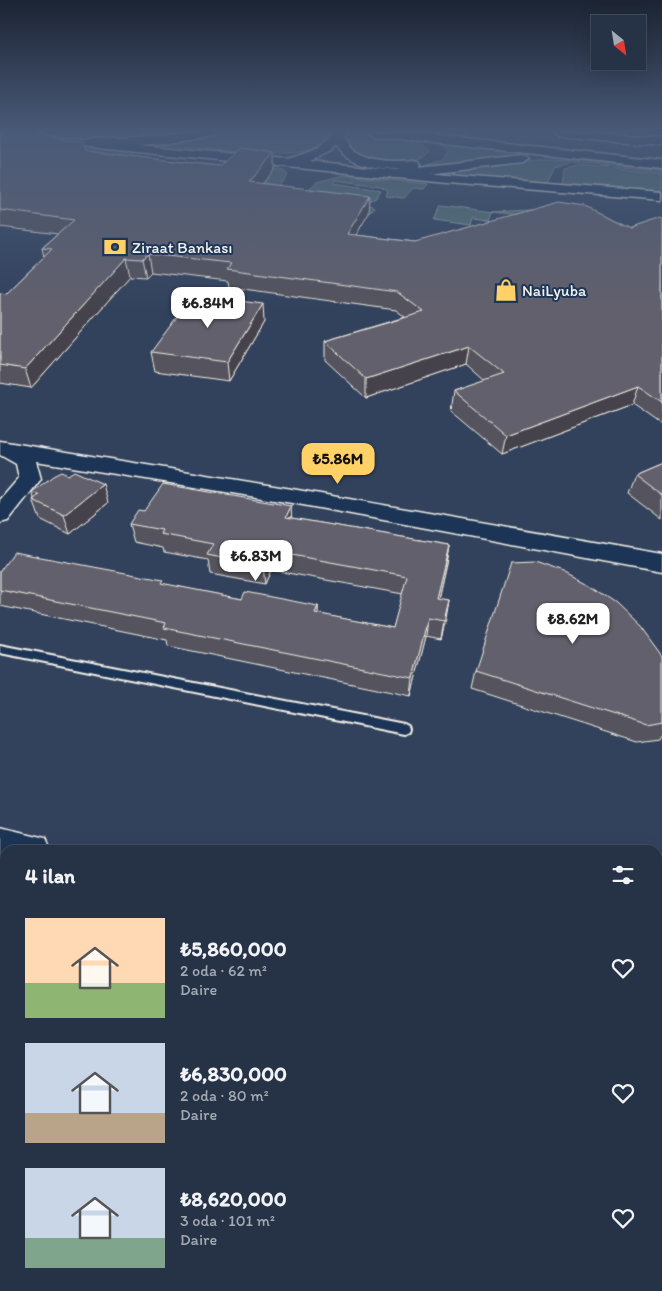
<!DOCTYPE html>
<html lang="tr">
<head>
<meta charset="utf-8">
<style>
	:root { --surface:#263246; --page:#323e51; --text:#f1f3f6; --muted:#a4aab3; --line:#424d5f; --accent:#ffd166 }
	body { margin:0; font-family:Itim,sans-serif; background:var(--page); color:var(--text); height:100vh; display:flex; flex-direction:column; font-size:19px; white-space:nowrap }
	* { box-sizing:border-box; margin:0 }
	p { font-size:16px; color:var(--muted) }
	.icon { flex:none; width:28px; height:28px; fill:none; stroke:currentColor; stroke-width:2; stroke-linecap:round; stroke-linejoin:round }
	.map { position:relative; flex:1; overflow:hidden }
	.sheet { position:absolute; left:0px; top:845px; width:662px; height:446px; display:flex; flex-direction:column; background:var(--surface); border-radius:15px 15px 0 0; box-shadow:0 5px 20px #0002,0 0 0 1px var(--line) }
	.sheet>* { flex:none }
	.needle { width:32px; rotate:150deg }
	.controls { position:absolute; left:591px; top:15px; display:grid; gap:10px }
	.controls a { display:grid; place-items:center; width:55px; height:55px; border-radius:0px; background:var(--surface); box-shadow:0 5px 20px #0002,0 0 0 1px var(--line); font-size:25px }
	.price { position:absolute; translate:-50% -42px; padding:0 11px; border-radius:10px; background:#fff; color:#222; font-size:16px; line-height:32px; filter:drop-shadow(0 1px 2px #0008) }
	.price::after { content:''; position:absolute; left:50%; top:30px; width:15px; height:11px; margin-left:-8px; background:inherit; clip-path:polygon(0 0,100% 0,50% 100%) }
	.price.current { background:var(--accent); color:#111 }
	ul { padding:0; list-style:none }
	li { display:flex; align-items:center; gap:15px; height:125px; padding:0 25px }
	li span { display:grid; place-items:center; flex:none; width:140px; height:100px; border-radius:0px; color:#555 }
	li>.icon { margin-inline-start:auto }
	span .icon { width:60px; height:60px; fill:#fffc; stroke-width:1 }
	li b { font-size:21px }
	h2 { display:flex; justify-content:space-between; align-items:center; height:60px; padding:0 25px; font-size:21px }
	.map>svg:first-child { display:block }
	.green { fill:#567574; stroke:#a5b3ae }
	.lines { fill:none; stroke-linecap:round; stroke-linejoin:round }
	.lane-casing { stroke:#f4f1e8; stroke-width:4 }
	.secondary-casing { stroke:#f4f1e8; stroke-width:3 }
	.highway-casing { stroke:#f4f1e8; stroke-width:3 }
	.lane { fill:#1d3557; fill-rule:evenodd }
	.secondary { fill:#1d3557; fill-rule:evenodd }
	.highway { fill:#1d3557; fill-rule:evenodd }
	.wall { fill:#54535d; stroke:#f4f1e8 }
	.shaded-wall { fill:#45434c; stroke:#f4f1e8 }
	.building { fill:#62606c; stroke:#f4f1e8 }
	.labels { text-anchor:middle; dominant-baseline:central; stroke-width:4; stroke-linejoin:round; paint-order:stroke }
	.far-poi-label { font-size:16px; fill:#f4f1e8; stroke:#1d3557; text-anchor:start }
</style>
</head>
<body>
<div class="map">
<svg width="662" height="1291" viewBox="0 0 662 1291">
	<rect width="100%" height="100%" fill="#32425d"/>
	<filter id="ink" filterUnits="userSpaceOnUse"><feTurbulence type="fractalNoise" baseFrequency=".02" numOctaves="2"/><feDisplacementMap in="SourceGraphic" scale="10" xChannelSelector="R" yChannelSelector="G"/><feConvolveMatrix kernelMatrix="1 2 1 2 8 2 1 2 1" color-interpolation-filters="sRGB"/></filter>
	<g filter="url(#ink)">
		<!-- green -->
		<g class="green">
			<polygon points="43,132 195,132 127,140"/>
			<path d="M224 132H332C327 138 323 144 316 148 286 161 188 147 152 143Z"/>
			<path d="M353 132 416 140 430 151C416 170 359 163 347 143Z"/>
			<polygon points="437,141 539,153 416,168 443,159 448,152 445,146"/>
			<polygon points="53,142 139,150 127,157 44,149"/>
			<polygon points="546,159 574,160 662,169 662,171 572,162 555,166 547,184 434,173"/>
			<polygon points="579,165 662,173 662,194 563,185 565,168"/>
			<polygon points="275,169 284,171 288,175 265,200 250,198"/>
			<polygon points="344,175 428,184 424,189 413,188 404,198 386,196 388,190 381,186 335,180 333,183 381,190 376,198 365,203 375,207 369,213 291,204 317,182"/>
			<polygon points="441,205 493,212 562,208 592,223 493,212 490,220 473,218 471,225 434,220"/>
		</g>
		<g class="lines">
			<defs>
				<g id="lane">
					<polygon points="0,645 404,724 408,726 409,729 408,732 404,734 0,653"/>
					<polygon points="662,942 662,956 658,956 658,943"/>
					<polygon points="5,1041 5,1055 0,1057 0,1043"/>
				</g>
				<g id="secondary">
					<polygon points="0,132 288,159 317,149 336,132 349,132 332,150 310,161 447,175 662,192 662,200 447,183 0,138"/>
					<polygon points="0,441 292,489 662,554 662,572 292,503 36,461 41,479 8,521 0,523 0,500 19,478 16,464 0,455"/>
					<polygon points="0,828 45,839 50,850 5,850 5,859 0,858"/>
					<polygon points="662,855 662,887 658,888 658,856"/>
					<rect x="658" y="893" width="4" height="34"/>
					<polygon points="5,899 5,936 0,938 0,901"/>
					<polygon points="5,956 5,992 0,993 0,957"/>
				</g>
				<g id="highway">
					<polygon points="187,132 219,132 213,136 155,144 90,147 83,143 90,139 155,136"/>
					<polygon points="366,132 404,132 662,160 662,168 372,136"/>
					<polygon points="552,132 599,132 662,137 662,145 558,136"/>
					<path d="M337 134C345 136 346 145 353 150 370 162 394 162 414 160L419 161 421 164 419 167 522 155 529 159 522 163 393 178 386 174 388 171 401 169C374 169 344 164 331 138Z"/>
				</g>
			</defs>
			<!-- lane casing -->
			<use href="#lane" class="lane-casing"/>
			<!-- secondary casing -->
			<use href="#secondary" class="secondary-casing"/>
			<!-- highway casing -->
			<use href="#highway" class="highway-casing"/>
			<!-- lane -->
			<use href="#lane" class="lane"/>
			<!-- secondary -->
			<use href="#secondary" class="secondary"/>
			<!-- highway -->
			<use href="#highway" class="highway"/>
		</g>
		<!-- wall -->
		<g class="wall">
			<polygon points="0,132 39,136 85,151 219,166 275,153 275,169 263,183 369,213 356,235 415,242 629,228 662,220 662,423 659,424 632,405 502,454 451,411 454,391 485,381 466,364 366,398 325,360 325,341 405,317 396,310 229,287 228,281 151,272 146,277 130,276 31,388 0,383 0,293 6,294 44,257 42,248 58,234 0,227"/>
			<polygon points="264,322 229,381 155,371 151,352"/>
			<polygon points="662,462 662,520 627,493 634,474"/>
			<polygon points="32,492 108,503 70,534 40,519 33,500 34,498"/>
			<polygon points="291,506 291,518 449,545 446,563 438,599 449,600 441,639 426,636 411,696 168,646 167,640 0,606 0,571 163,584 242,599 318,606 318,614 393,628 403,594 271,570 265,584 210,574 208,560 164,552 163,548 134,542 129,524 144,511"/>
			<polygon points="662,656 662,732 658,739 637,742 472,689 476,671"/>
			<polygon points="662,1102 662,1201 658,1194 658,1105"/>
		</g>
		<!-- shaded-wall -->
		<g class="shaded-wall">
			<polygon points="275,153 275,169 250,198 249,182"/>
			<polygon points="370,196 369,213 346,252 347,234"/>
			<polygon points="148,254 151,272 146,277 142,259"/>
			<polygon points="126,258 130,276 31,388 25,369"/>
			<polygon points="263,304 264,322 229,381 227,362"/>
			<polygon points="469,346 466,364 366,398 366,379"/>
			<polygon points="638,386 632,405 502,454 506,435"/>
			<polygon points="103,484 108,503 70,534 64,515"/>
			<polygon points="291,506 292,524 286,517"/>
			<polygon points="449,545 446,563 434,616 436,598"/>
			<polygon points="270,551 271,570 265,584 263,566"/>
			<polygon points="449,600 446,619 441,639 444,621"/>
			<polygon points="318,606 318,624 315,613"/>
			<polygon points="428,618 426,636 411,696 413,678"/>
		</g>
		<!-- building -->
		<g class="building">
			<polygon points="0,132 26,132 38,133 34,135 82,142 85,151 219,166 240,148 275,153 249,182 370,196 347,234 415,242 559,202 585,206 629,228 660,218 662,220 662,402 638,386 506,435 454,391 504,374 469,346 366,379 325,341 424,312 397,292 227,269 231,263 148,254 142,259 126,258 25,369 0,365 0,293 6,294 52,249 42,248 74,220 0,210"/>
			<polygon points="193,295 263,304 227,362 151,352"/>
			<polygon points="662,462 662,495 634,474"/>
			<polygon points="74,471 103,484 64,515 33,500 39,495 32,492 53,476 61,472 68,475"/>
			<polygon points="163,484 291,506 286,517 449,545 436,598 449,600 444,621 428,618 413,678 164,628 166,623 0,590 0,571 14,552 163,580 161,583 242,599 245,592 318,606 315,613 393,628 407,576 270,551 263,566 207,555 213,544 160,534 162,530 129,524 138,510 144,511"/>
			<polygon points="535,562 564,572 591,586 616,603 640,626 662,656 662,722 646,725 476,671 511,563"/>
			<polygon points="662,1103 662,1175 658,1168 658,1107"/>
		</g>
	</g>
	<!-- sky -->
	<linearGradient id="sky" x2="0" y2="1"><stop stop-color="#1c2433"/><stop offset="0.42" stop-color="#495a78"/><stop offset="1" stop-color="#495a78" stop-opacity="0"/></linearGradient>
	<rect width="662" height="312" fill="url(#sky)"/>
	<!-- icons -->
	<defs>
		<symbol id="bank-bare" viewBox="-9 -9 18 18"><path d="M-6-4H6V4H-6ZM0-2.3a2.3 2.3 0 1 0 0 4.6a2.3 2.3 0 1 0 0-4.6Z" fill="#ffd166" stroke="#1d3557" stroke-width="2.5" paint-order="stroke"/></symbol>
		<symbol id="shop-bare" viewBox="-9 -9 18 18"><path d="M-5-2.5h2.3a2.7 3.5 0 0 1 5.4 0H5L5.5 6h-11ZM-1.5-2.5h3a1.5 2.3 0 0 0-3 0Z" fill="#ffd166" stroke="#1d3557" stroke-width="2.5" paint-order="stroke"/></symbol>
	</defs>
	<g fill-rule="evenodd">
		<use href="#bank-bare" x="99" y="231" width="32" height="32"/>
		<use href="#shop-bare" x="490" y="274" width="32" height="32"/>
	</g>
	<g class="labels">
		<!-- far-poi labels -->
		<g class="far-poi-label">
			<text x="132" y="247">Ziraat Bankası</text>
			<text x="522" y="290">NaiLyuba</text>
		</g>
	</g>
</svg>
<div class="controls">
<a><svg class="needle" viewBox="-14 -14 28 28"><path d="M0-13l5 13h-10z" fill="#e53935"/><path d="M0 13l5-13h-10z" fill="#a4aab3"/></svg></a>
</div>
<b class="price" style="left:208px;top:329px">₺6.84M</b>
<b class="price current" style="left:338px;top:485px">₺5.86M</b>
<b class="price" style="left:256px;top:582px">₺6.83M</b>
<b class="price" style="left:573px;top:645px">₺8.62M</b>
<section class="sheet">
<h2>4 ilan<svg class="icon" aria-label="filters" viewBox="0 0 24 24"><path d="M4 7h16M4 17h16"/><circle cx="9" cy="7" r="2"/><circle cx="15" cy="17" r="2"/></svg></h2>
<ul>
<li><span style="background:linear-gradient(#ffd9b3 65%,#8fb573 0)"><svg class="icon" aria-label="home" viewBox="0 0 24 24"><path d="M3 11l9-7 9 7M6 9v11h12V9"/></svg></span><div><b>₺5,860,000</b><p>2 oda · 62 m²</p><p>Daire</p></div><svg class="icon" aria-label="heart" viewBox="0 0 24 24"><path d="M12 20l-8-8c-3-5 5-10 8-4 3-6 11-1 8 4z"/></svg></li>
<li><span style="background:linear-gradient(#c9d6e8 70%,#b9a48a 0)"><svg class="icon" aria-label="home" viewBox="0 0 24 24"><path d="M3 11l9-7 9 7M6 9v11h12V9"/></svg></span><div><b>₺6,830,000</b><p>2 oda · 80 m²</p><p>Daire</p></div><svg class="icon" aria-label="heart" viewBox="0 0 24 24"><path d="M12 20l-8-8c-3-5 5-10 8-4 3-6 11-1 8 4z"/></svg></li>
<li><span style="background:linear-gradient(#c9d6e8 70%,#7fa58c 0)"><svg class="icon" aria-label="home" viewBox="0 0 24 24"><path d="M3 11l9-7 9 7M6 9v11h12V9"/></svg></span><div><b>₺8,620,000</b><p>3 oda · 101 m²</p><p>Daire</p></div><svg class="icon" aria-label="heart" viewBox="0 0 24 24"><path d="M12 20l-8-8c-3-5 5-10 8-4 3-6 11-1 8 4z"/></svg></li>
</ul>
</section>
</div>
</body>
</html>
